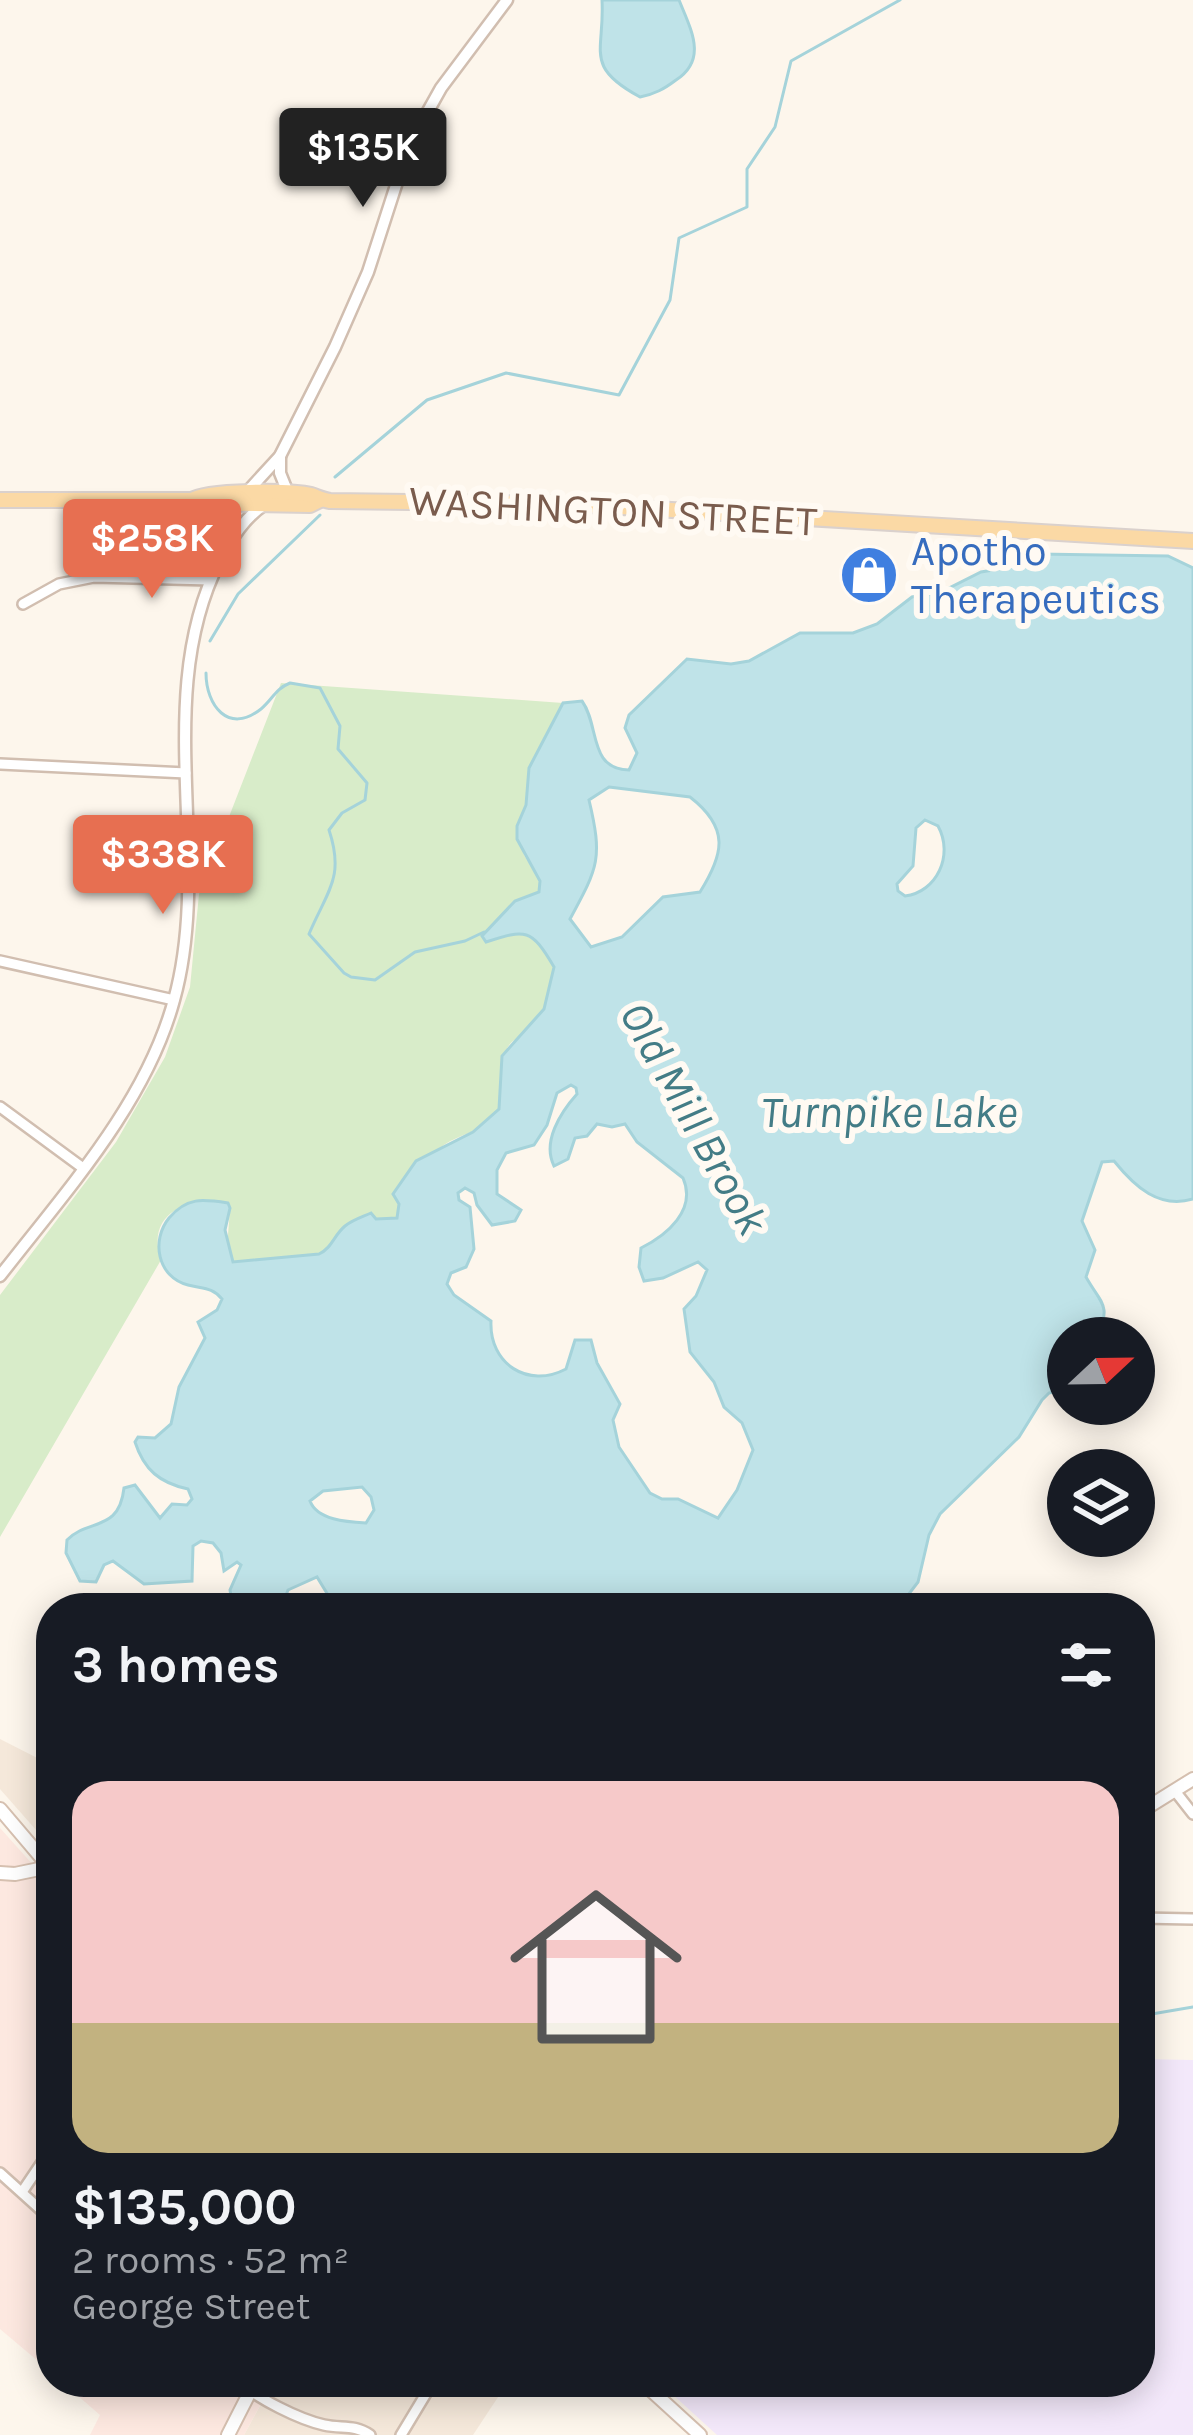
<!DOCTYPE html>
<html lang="en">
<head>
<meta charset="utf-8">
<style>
	:root { --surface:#171b24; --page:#20242c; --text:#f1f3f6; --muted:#9ea1a6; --line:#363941; --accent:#e76f51 }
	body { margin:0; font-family:Karla,sans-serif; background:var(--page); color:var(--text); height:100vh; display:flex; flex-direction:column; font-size:45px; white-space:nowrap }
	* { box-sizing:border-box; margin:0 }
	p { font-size:39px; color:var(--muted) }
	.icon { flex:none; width:66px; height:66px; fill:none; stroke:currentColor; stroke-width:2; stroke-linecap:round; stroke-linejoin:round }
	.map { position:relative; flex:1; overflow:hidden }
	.side { position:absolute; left:36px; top:1593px; width:1119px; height:804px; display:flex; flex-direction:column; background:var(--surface); border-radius:48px; box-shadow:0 6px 30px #0003 }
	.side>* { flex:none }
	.needle { width:78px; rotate:68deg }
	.buttons { position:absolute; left:1047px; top:1317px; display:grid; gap:24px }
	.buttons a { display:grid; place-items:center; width:108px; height:108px; border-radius:50%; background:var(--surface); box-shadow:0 6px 30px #0003; font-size:60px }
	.price { position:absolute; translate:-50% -102px; padding:0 27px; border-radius:12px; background:var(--accent); color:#fff; font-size:39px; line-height:78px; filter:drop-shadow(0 3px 6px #0008) }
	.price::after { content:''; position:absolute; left:50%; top:72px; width:36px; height:27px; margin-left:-18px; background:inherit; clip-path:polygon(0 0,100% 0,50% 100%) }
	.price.current { background:#222; color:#fff }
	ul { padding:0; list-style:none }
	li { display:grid; align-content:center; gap:24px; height:636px; padding:0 36px }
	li+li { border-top:3px solid var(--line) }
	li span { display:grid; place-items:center; height:372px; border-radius:36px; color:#555 }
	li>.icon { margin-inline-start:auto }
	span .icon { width:216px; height:216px; fill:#fffc; stroke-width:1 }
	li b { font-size:51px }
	h2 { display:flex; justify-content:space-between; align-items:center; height:144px; padding:0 36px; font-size:51px }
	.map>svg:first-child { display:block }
	.residential { fill:#f5e8da }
	.commercial { fill:#fde8e0 }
	.education { fill:#f3e8fa }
	.green { fill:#d8ecc9 }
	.water { fill:#bfe3e8; stroke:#a5d3da; stroke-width:3; fill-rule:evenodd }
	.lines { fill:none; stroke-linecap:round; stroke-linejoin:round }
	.stream { stroke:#a5d3da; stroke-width:3 }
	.minor-casing { stroke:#d1beb0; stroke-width:14 }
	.tertiary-casing { stroke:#d1beb0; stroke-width:15 }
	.secondary-casing { stroke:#d6c0b0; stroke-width:16 }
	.primary-casing { stroke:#dad1cd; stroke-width:18 }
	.minor { stroke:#fff; stroke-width:9 }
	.tertiary { stroke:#fff; stroke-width:10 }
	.secondary { stroke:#fff; stroke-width:12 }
	.primary { stroke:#fbd9a5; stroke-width:14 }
	.labels { text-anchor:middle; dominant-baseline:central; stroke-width:12; stroke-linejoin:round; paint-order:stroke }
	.street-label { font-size:42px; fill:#7a5c4d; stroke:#fffaf3 }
	.shop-label { font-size:42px; fill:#366cbe; stroke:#fffaf3; text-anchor:start }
	.water-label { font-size:45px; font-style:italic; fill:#437c86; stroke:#fffaf3 }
</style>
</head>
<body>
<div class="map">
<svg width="1193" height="2435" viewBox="0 0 1193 2435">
	<rect width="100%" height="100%" fill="#fdf6ec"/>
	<!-- residential -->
	<g class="residential">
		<polygon points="0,1739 51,1765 51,1847 0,1789"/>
		<polygon points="273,2382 508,2382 473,2435 244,2435"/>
	</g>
	<!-- commercial -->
	<g class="commercial">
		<polygon points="0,1828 51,1885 51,2372 0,2329"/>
		<polygon points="62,2382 273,2382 244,2435 90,2435 100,2415"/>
	</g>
	<!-- education -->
	<polygon class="education" points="1140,2059 1193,2060 1193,2435 717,2435 659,2382 1140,2382"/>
	<!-- green -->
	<path class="green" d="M281 683 563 703 529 768 526 805 517 826 524 855 540 881 539 892 515 901 493 940 518 931 542 945 554 967C553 992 544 1015 525 1033 521 1037 514 1039 510 1044 495 1062 507 1100 495 1115 484 1129 463 1134 447 1143 431 1152 400 1199 397 1218L376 1219 371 1213C362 1217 352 1221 345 1226 334 1235 331 1248 319 1254L243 1264 233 1262C222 1241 233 1221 228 1203 189 1197 145 1212 161 1260L0 1537V1295L116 1142 165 1057 190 987 199 894Z"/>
	<!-- water -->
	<g class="water">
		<path d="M602 0H679C691 30 708 59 676 80 664 89 655 94 640 97 583 66 605 52 602 0Z"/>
		<path d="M1037 554 1168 556 1193 568V1199C1159 1209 1135 1187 1114 1161L1102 1162 1082 1221 1095 1250 1086 1277C1101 1304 1112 1304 1097 1338H1068V1388L1049 1393 1042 1400 1019 1437 940 1514 929 1535 918 1582 908 1595 907 1608H459L442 1601 427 1608H336L317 1577 288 1590 281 1608H233L230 1590 241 1565 237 1562 224 1571 221 1553 213 1543 201 1541 193 1546 192 1581 144 1584 113 1561 104 1565 96 1582 80 1581 66 1553 67 1540C88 1518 119 1533 124 1488L135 1485 160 1518 172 1504 187 1505 192 1499 188 1489C160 1483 144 1470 135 1442L138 1437 155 1438 171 1424 179 1387 205 1338 198 1322 217 1310 222 1299C212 1287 203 1289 188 1285 157 1277 151 1240 169 1218 187 1197 202 1199 228 1203L230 1208 225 1230 233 1262 319 1254C332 1248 334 1235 345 1226 352 1220 362 1217 371 1213L376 1219 397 1218 399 1204 393 1194 416 1161 473 1132 499 1109 502 1056 544 1009 554 967C531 928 526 929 486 942L482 936 515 901 539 892 540 881 517 839V826L526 805 529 768 563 703 582 701C600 726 588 769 629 770L637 753 625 728 629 715 687 659 731 664 749 661 800 633H853L877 624 912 597 941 592 981 572 1005 568ZM609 787 690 797C730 828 724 854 700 892L663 897 622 937 591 947 570 919C598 867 603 859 589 800ZM925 820 938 826C954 855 937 892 905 896L898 891 897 884 913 866 916 828ZM571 1085 576 1088 577 1094C560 1113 542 1142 554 1166L568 1159 575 1138 587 1136 597 1124 612 1127 625 1124 637 1142 683 1178C697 1210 667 1235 641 1248L639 1267 644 1281 663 1278 698 1262 707 1270 696 1296 684 1309 690 1352 714 1382 724 1407 742 1423 753 1450 737 1490 718 1518 678 1499H662L650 1493 619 1447 613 1420 620 1404 597 1363 591 1340H575L566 1369C528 1389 489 1364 491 1321L454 1295 447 1284 451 1273 466 1267 474 1249 470 1207 459 1200 458 1193 465 1188 474 1193 477 1205 492 1225 515 1221 521 1210 497 1194V1170L506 1153 534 1145 547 1125 557 1093ZM362 1487 371 1497 374 1510 366 1523C347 1522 317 1520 310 1501L323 1491Z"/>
	</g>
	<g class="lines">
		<!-- stream -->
		<g class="stream">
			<polyline points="335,477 427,400 506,373 619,395 670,300 679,238 747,207 747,169 775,127 791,61 900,0"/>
			<polyline points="210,641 238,594 320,515"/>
			<path d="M206 673C206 705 228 735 261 709 273 699 275 689 290 683L320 688 340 726 338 749 367 783 365 800 342 813 329 830C345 878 327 891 309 934L344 973 351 977 375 980 415 952 465 941 484 932"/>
			<polyline points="1140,2016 1193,2007"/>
		</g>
		<defs>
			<g id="minor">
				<polyline points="23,604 59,584 94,577 210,580"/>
				<polyline points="0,764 186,773"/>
				<polyline points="0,961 174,1000"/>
				<polyline points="0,1107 83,1168"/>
				<polyline points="1175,1791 1193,1814"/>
				<polyline points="1140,1918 1193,1919"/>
				<polyline points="0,2173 51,2219"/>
				<polyline points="22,2192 51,2149"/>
				<path d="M239 2382C259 2399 298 2419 324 2425 342 2429 354 2424 370 2435"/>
				<polyline points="401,2435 433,2382"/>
			</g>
			<g id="tertiary">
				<polyline points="280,456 280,473 288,493"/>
				<polyline points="248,491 280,456 335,347 368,272 398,179 422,122 441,88 507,0"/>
				<path d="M223 504C235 512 233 524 231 537"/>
				<path d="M0 1276C65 1192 146 1104 174 1000 214 856 150 698 220 560 232 538 244 518 265 504"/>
			</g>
			<g id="secondary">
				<polyline points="0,1809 51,1869"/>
				<polyline points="1140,1812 1193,1779"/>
				<polyline points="0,1873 15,1874 49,1867"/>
				<polyline points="642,2382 700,2435"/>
				<polyline points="228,2435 255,2382"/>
			</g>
			<g id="primary">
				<polyline points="0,500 192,500 199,503 310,505 320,500"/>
				<path d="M192 500C206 490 292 490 311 495 317 497 323 500 330 501L571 504 1193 541"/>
			</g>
		</defs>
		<!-- minor casing -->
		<use href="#minor" class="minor-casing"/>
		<!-- tertiary casing -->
		<use href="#tertiary" class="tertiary-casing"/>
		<!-- secondary casing -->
		<use href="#secondary" class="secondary-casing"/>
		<!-- primary casing -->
		<use href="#primary" class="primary-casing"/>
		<!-- minor -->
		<use href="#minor" class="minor"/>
		<!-- tertiary -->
		<use href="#tertiary" class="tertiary"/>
		<!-- secondary -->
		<use href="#secondary" class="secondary"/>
		<!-- primary -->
		<use href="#primary" class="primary"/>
	</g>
	<!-- icons -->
	<defs>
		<symbol id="shop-disc" viewBox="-11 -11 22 22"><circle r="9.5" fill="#3f7fe0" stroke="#fffaf3"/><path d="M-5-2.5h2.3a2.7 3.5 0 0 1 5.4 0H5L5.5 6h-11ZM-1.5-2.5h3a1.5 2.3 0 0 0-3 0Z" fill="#fff"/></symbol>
	</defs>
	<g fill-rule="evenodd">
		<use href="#shop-disc" x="836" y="542" width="66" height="66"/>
	</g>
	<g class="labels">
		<!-- street labels -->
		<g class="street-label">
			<text transform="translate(613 511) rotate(3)">WASHINGTON STREET</text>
		</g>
		<!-- shop labels -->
		<g class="shop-label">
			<text x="911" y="551">Apotho<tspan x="911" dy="48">Therapeutics</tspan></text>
		</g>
		<!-- water labels -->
		<g class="water-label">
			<text x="889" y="1112">Turnpike Lake</text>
			<text transform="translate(694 1118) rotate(61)">Old Mill Brook</text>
		</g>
	</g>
</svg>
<div class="buttons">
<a><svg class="needle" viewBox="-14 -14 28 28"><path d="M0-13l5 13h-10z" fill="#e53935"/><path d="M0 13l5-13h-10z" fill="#9ea1a6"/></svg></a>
<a><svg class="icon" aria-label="layers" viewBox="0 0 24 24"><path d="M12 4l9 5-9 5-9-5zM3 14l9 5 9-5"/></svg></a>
</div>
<b class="price current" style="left:363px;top:210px">$135K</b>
<b class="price" style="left:152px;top:601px">$258K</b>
<b class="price" style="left:163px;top:917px">$338K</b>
<section class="side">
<h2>3 homes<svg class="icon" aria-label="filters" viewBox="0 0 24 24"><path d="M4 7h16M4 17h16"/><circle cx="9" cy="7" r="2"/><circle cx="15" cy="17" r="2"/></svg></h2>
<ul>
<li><span style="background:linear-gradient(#f6c9c9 65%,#c2b280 0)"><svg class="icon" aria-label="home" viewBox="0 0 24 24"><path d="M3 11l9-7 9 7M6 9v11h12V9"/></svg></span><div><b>$135,000</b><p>2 rooms · 52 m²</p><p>George Street</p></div></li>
</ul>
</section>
</div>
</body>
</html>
